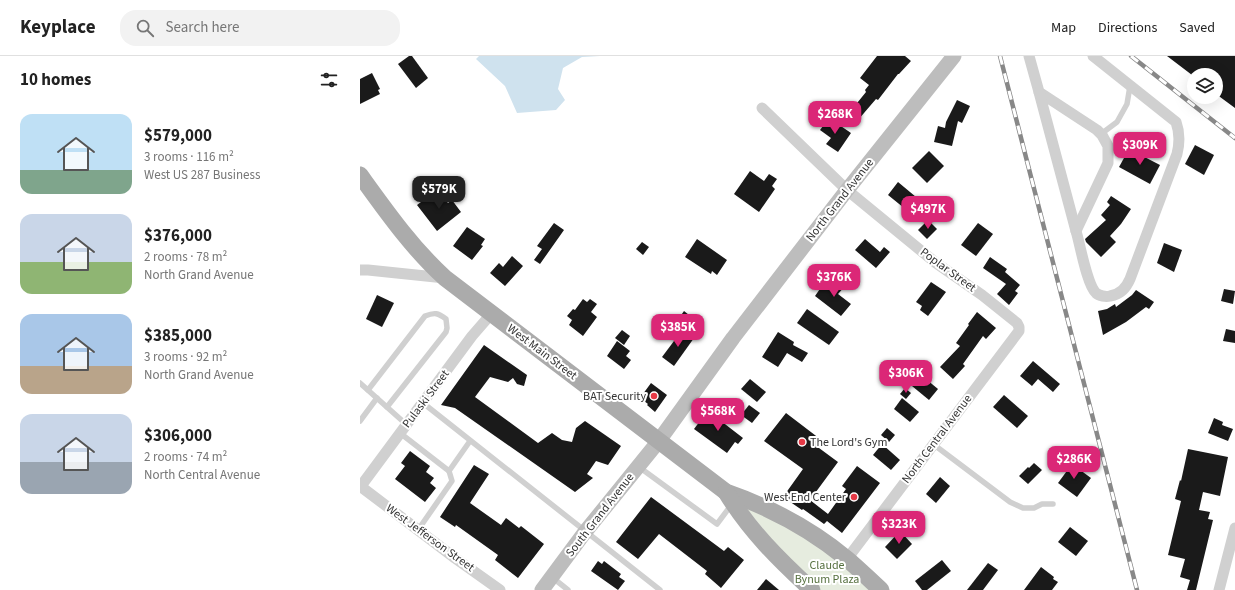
<!DOCTYPE html>
<html lang="en">
<head>
<meta charset="utf-8">
<style>
	:root { --surface:#fff; --page:#f2f2f2; --text:#222; --muted:#767676; --line:#e0e0e0; --accent:#db2777 }
	body { margin:0; font-family:"Source Sans 3",sans-serif; background:var(--page); color:var(--text); height:100vh; display:flex; flex-direction:column; font-size:15px; white-space:nowrap }
	* { box-sizing:border-box; margin:0 }
	p { font-size:13px; color:var(--muted) }
	.icon { flex:none; width:22px; height:22px; fill:none; stroke:currentColor; stroke-width:2; stroke-linecap:round; stroke-linejoin:round }
	.map { position:relative; flex:1; overflow:hidden }
	.side { display:flex; flex-direction:column; background:var(--surface); width:360px }
	.side>* { flex:none }
	.fabs { position:absolute; left:827px; top:12px; display:grid; gap:8px }
	.fabs a { display:grid; place-items:center; width:36px; height:36px; border-radius:50%; background:var(--surface); box-shadow:0 4px 16px #0002; font-size:20px }
	.price { position:absolute; translate:-50% -34px; padding:0 9px; border-radius:8px; background:var(--accent); color:#fff; font-size:13px; line-height:26px; filter:drop-shadow(0 1px 2px #0008) }
	.price::after { content:''; position:absolute; left:50%; top:24px; width:12px; height:9px; margin-left:-6px; background:inherit; clip-path:polygon(0 0,100% 0,50% 100%) }
	.price.active { background:#222; color:#fff }
	ul { padding:0; list-style:none }
	li { display:flex; align-items:center; gap:12px; height:100px; padding:0 20px }
	li span { display:grid; place-items:center; flex:none; width:112px; height:80px; border-radius:12px; color:#555 }
	li>.icon { margin-inline-start:auto }
	span .icon { width:48px; height:48px; fill:#fffc; stroke-width:1 }
	li b { font-size:17px }
	h2 { display:flex; justify-content:space-between; align-items:center; height:48px; padding:0 20px; font-size:17px }
	header { display:flex; align-items:center; gap:24px; box-sizing:border-box; height:56px; padding:0 20px; background:var(--surface); border-bottom:1px solid var(--line) }
	header strong { font-size:19px }
	nav { display:flex; gap:22px; margin-inline-start:auto; font-size:14px }
	.search { width:280px; height:36px; background:var(--page); display:flex; align-items:center; gap:10px; box-sizing:border-box; padding:0 14px; border-radius:16px; color:var(--muted); font-size:15px }
	main { display:flex; flex:1; min-height:0 }
	.map>svg:first-child { display:block }
	.green { fill:#e6ecdf }
	.water { fill:#cfe2ee }
	.building { fill:#1a1a1a }
	.lines { fill:none; stroke-linecap:round; stroke-linejoin:round }
	.lane { stroke:#d0d0d0; stroke-width:5.5 }
	.street { stroke:#d0d0d0; stroke-width:11 }
	.secondary { stroke:#bdbdbd; stroke-width:15 }
	.primary { stroke:#ababab; stroke-width:17 }
	.rail-casing { stroke:#888; stroke-width:4.5 }
	.rail { stroke:#fff; stroke-width:3; stroke-dasharray:9; stroke-linecap:butt }
	.poi-dot { fill:#e63946; stroke:#fff; stroke-width:1.5 }
	.labels { text-anchor:middle; dominant-baseline:central; stroke-width:4; stroke-linejoin:round; paint-order:stroke }
	.street-label { font-size:12px; fill:#333; stroke:#fff }
	.poi-label { font-size:12px; fill:#333; stroke:#fff; text-anchor:end }
	.park-label { font-size:12px; fill:#56703f; stroke:#fff }
</style>
</head>
<body>
<header>
<strong>Keyplace</strong>
<div class="search"><svg class="icon" aria-label="search" viewBox="0 0 24 24"><circle cx="10" cy="10" r="6"/><path d="M15 15l6 6"/></svg>Search here</div>
<nav><a>Map</a><a>Directions</a><a>Saved</a></nav>
</header>
<main>
<section class="side">
<h2>10 homes<svg class="icon" aria-label="filters" viewBox="0 0 24 24"><path d="M4 7h16M4 17h16"/><circle cx="9" cy="7" r="2"/><circle cx="15" cy="17" r="2"/></svg></h2>
<ul>
<li><span style="background:linear-gradient(#bfe0f5 70%,#7fa58c 0)"><svg class="icon" aria-label="home" viewBox="0 0 24 24"><path d="M3 11l9-7 9 7M6 9v11h12V9"/></svg></span><div><b>$579,000</b><p>3 rooms · 116 m²</p><p>West US 287 Business</p></div></li>
<li><span style="background:linear-gradient(#c9d6e8 60%,#8fb573 0)"><svg class="icon" aria-label="home" viewBox="0 0 24 24"><path d="M3 11l9-7 9 7M6 9v11h12V9"/></svg></span><div><b>$376,000</b><p>2 rooms · 78 m²</p><p>North Grand Avenue</p></div></li>
<li><span style="background:linear-gradient(#a9c7e8 65%,#b9a48a 0)"><svg class="icon" aria-label="home" viewBox="0 0 24 24"><path d="M3 11l9-7 9 7M6 9v11h12V9"/></svg></span><div><b>$385,000</b><p>3 rooms · 92 m²</p><p>North Grand Avenue</p></div></li>
<li><span style="background:linear-gradient(#c9d6e8 60%,#9aa5b1 0)"><svg class="icon" aria-label="home" viewBox="0 0 24 24"><path d="M3 11l9-7 9 7M6 9v11h12V9"/></svg></span><div><b>$306,000</b><p>2 rooms · 74 m²</p><p>North Central Avenue</p></div></li>
</ul>
</section>
<div class="map">
<svg width="875" height="534" viewBox="0 0 875 534">
	<rect width="100%" height="100%" fill="#fff"/>
	<!-- green -->
	<polygon class="green" points="383,448 454,485 514,534 461,534 438,516"/>
	<!-- water -->
	<polygon class="water" points="119,0 240,0 222,1 203,12 198,33 205,44 196,54 157,57 145,30 116,3"/>
	<!-- building -->
	<g class="building">
		<polygon points="49,0 52,0 68,22 56,32 38,8"/>
		<polygon points="517,0 545,0 551,5 539,18 538,18 518,44 516,43 498,64 489,57 506,36 505,34 509,29 500,22"/>
		<polygon points="807,0 875,0 875,52 856,38 856,19 832,19"/>
		<polygon points="12,17 20,33 18,34 20,38 0,48 0,23"/>
		<polygon points="597,44 610,50 602,67 598,65 592,90 574,86 578,70 585,72 586,66"/>
		<polygon points="469,62 491,77 478,96 466,88 471,82 460,74"/>
		<polygon points="835,89 854,99 844,119 825,108"/>
		<polygon points="769,93 800,109 790,128 759,111"/>
		<polygon points="569,95 584,110 567,127 552,112"/>
		<polygon points="390,115 404,125 409,118 417,123 412,130 415,133 399,156 374,138"/>
		<polygon points="538,126 556,141 551,147 554,150 549,156 528,139"/>
		<polygon points="77,134 88,147 92,144 101,156 77,175 57,149"/>
		<polygon points="751,140 771,153 761,168 750,180 756,186 741,201 726,186 725,183 746,164 741,159 750,149 747,146"/>
		<polygon points="568,164 577,173 567,183 558,174"/>
		<polygon points="194,167 204,174 180,208 174,204 182,193 177,190"/>
		<polygon points="618,167 633,178 616,200 601,189"/>
		<polygon points="107,171 125,183 121,189 123,190 112,204 93,190"/>
		<polygon points="337,183 367,204 357,219 352,215 351,218 325,201"/>
		<polygon points="505,183 520,196 524,191 530,196 516,212 495,194"/>
		<polygon points="282,186 289,191 283,199 276,193"/>
		<polygon points="804,187 822,194 814,216 797,207"/>
		<polygon points="152,200 163,210 145,230 130,217 139,207 143,211"/>
		<polygon points="630,201 647,213 645,216 660,229 655,235 658,237 649,249 637,238 646,228 623,212"/>
		<polygon points="479,224 486,229 478,238 491,248 481,260 455,240 464,227 472,233"/>
		<polygon points="571,226 586,236 568,260 560,254 562,250 556,246"/>
		<polygon points="864,233 875,235 873,248 861,245"/>
		<polygon points="776,234 794,246 789,253 786,251 766,266 743,279 738,255 747,253 755,248 756,251 772,239"/>
		<polygon points="17,239 34,247 22,271 6,263"/>
		<polygon points="223,243 227,246 230,243 237,248 231,256 237,261 223,280 209,269 212,264 207,260 213,253 215,254"/>
		<polygon points="447,253 479,276 469,289 437,267"/>
		<polygon points="324,255 334,263 326,272 317,265"/>
		<polygon points="617,256 636,272 626,283 623,280 603,308 605,310 593,323 580,311 600,290 596,287 609,269 608,268"/>
		<polygon points="323,273 334,282 314,310 302,301"/>
		<polygon points="866,273 875,275 875,287 863,285"/>
		<polygon points="262,274 270,280 264,289 255,282"/>
		<polygon points="418,276 434,286 433,289 448,297 442,306 427,297 418,311 402,301"/>
		<polygon points="257,285 270,295 266,300 271,304 264,313 247,300"/>
		<polygon points="124,289 167,319 164,330 157,328 153,322 148,326 130,321 115,341 178,387 192,377 202,384 212,386 216,372 225,365 261,390 248,409 236,405 227,418 233,422 215,436 95,352 81,349"/>
		<polygon points="673,305 700,328 693,336 678,323 672,330 660,320"/>
		<polygon points="561,319 578,333 569,344 552,330"/>
		<polygon points="390,323 406,336 397,346 381,333"/>
		<polygon points="291,327 307,339 295,356 287,349 288,348 280,342"/>
		<polygon points="545,332 551,337 546,343 540,338"/>
		<polygon points="644,339 668,360 657,372 633,351"/>
		<polygon points="542,342 559,356 550,366 534,353"/>
		<polygon points="389,349 400,357 392,367 381,359"/>
		<polygon points="349,353 362,363 361,365 383,382 378,388 375,386 367,397 334,373"/>
		<polygon points="426,357 464,386 459,392 478,406 450,444 468,458 486,433 482,430 497,410 520,427 482,477 467,465 464,468 443,453 442,454 423,441 443,413 404,385"/>
		<polygon points="854,362 863,366 862,369 873,373 868,385 848,377"/>
		<polygon points="527,372 535,379 529,386 521,379"/>
		<polygon points="522,388 540,404 531,414 513,399"/>
		<polygon points="828,393 868,401 860,440 843,436 839,454 850,456 848,463 853,464 836,534 827,534 830,524 820,521 825,503 808,499 821,445 815,443 820,424 821,425"/>
		<polygon points="50,395 70,410 66,416 74,422 70,427 76,432 65,446 35,423 45,410 41,407"/>
		<polygon points="674,407 682,414 668,428 659,420 668,411 669,412"/>
		<polygon points="712,408 731,422 717,441 698,427"/>
		<polygon points="114,409 129,418 110,447 141,469 146,462 159,472 161,470 184,488 158,522 135,504 138,499 96,469 95,471 80,461"/>
		<polygon points="580,421 590,430 576,447 566,438"/>
		<polygon points="291,441 364,495 368,491 384,504 361,532 345,518 347,515 299,478 278,503 256,486"/>
		<polygon points="710,471 728,485 716,500 698,486"/>
		<polygon points="540,475 552,488 537,503 525,491"/>
		<polygon points="582,504 591,515 567,534 562,534 555,525"/>
		<polygon points="238,505 242,508 244,505 261,518 259,521 265,525 258,534 231,515"/>
		<polygon points="628,507 638,514 623,534 607,534"/>
		<polygon points="681,511 694,521 693,523 698,526 692,534 664,534"/>
		<polygon points="406,523 419,534 397,534"/>
	</g>
	<g class="lines">
		<!-- lane -->
		<g class="lane">
			<polyline points="741,78 757,66 767,48 770,30"/>
			<polyline points="0,327 47,369"/>
			<path d="M8 334 65 260C75 256 78 257 86 263L87 272 86 276 27 351"/>
			<polyline points="63,347 300,534"/>
			<polyline points="0,365 17,342"/>
			<polyline points="40,377 89,415 92,425 58,474"/>
			<polyline points="573,388 650,446 663,452 674,452 682,448 693,448"/>
			<polyline points="279,411 357,468 372,448"/>
			<polyline points="89,415 110,385"/>
			<polyline points="193,522 208,534"/>
		</g>
		<!-- street -->
		<g class="street">
			<path d="M669 0 679 36 737 74 742 79 748 90V107L716 175C720 188 727 229 736 237 739 240 746 241 750 240 761 238 766 232 770 223L817 98C820 86 820 77 816 66L733 0"/>
			<polyline points="679,36 716,175"/>
			<polyline points="402,52 487,134 576,207 622,239 657,267 659,271 659,275 487,503"/>
			<polyline points="0,214 8,214 85,222"/>
			<polyline points="0,430 95,502 140,534"/>
			<polyline points="1,430 112,280 132,257"/>
			<polyline points="859,534 875,472"/>
		</g>
		<!-- secondary -->
		<polyline class="secondary" points="182,534 225,476 298,386 373,282 487,134 594,0"/>
		<!-- primary -->
		<g class="primary">
			<path d="M0 119C26 155 52 192 85 222L366 436C409 451 451 473 487 503 499 513 510 524 521 534"/>
			<path d="M366 436C389 474 419 504 452 534"/>
		</g>
		<defs>
			<g id="rail">
				<polyline points="640,0 777,534"/>
				<polyline points="771,0 875,82"/>
			</g>
		</defs>
		<!-- rail casing -->
		<use href="#rail" class="rail-casing"/>
		<!-- rail -->
		<use href="#rail" class="rail"/>
	</g>
	<!-- markers -->
	<g class="poi-dot">
		<circle cx="294" cy="340" r="4"/>
		<circle cx="442" cy="386" r="4"/>
		<circle cx="494" cy="441" r="4"/>
	</g>
	<g class="labels">
		<!-- street labels -->
		<g class="street-label">
			<text transform="translate(480 144) rotate(-52)">North Grand Avenue</text>
			<text transform="translate(588 214) rotate(36)">Poplar Street</text>
			<text transform="translate(182 296) rotate(37)">West Main Street</text>
			<text transform="translate(66 343) rotate(-53)">Pulaski Street</text>
			<text transform="translate(577 383) rotate(-53)">North Central Avenue</text>
			<text transform="translate(240 459) rotate(-52)">South Grand Avenue</text>
			<text transform="translate(70 482) rotate(36)">West Jefferson Street</text>
		</g>
		<!-- poi labels -->
		<g class="poi-label">
			<text x="286" y="340">BAT Security</text>
			<text x="450" y="386" text-anchor="start">The Lord's Gym</text>
			<text x="486" y="441">West End Center</text>
		</g>
		<!-- park labels -->
		<g class="park-label">
			<text x="467" y="509">Claude<tspan x="467" dy="14">Bynum Plaza</tspan></text>
		</g>
	</g>
</svg>
<div class="fabs">
<a><svg class="icon" aria-label="layers" viewBox="0 0 24 24"><path d="M12 4l9 5-9 5-9-5zM3 14l9 5 9-5"/></svg></a>
</div>
<b class="price" style="left:475px;top:79px">$268K</b>
<b class="price" style="left:780px;top:110px">$309K</b>
<b class="price active" style="left:79px;top:154px">$579K</b>
<b class="price" style="left:568px;top:174px">$497K</b>
<b class="price" style="left:474px;top:242px">$376K</b>
<b class="price" style="left:318px;top:292px">$385K</b>
<b class="price" style="left:546px;top:338px">$306K</b>
<b class="price" style="left:358px;top:376px">$568K</b>
<b class="price" style="left:714px;top:424px">$286K</b>
<b class="price" style="left:539px;top:489px">$323K</b>
</div>
</main>
</body>
</html>
